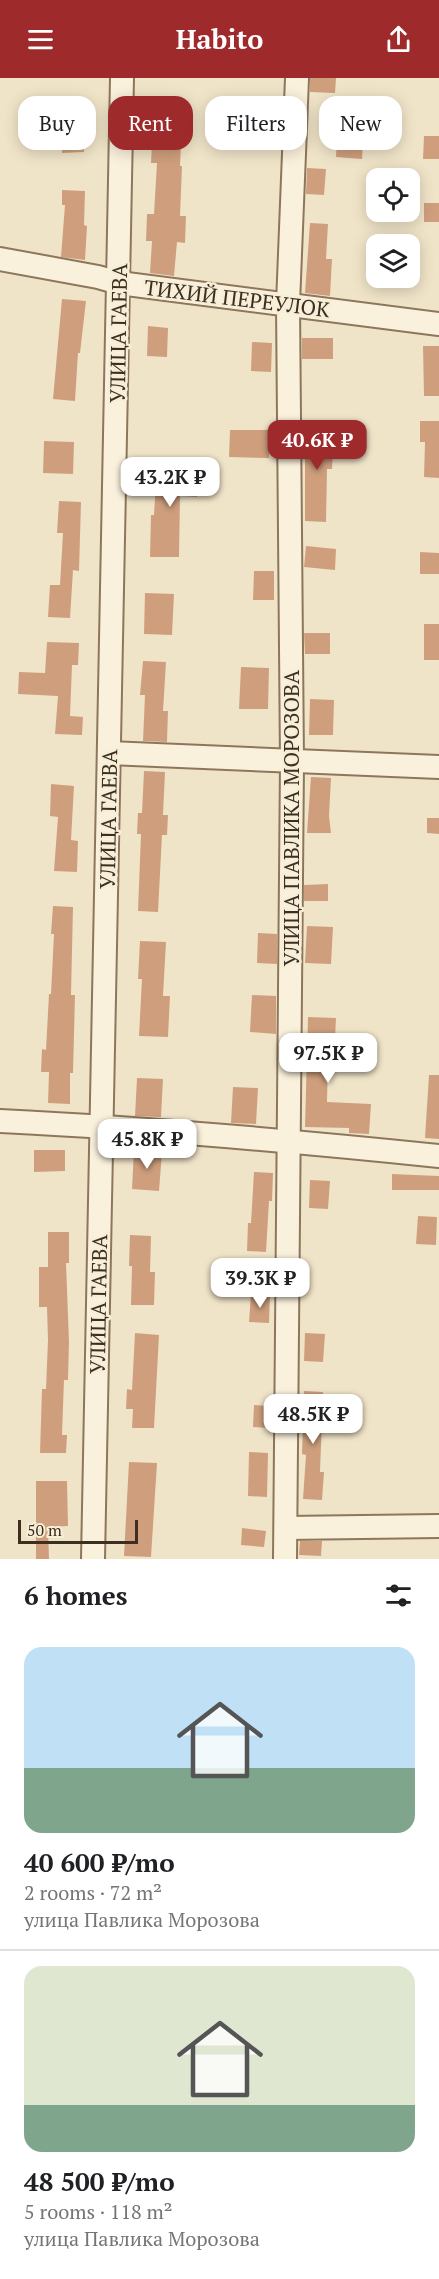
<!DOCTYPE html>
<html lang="en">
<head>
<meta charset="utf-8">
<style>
	:root { --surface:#fff; --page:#f6f6f6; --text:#202124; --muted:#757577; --line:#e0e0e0; --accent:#9e2a2b }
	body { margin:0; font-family:"PT Serif",serif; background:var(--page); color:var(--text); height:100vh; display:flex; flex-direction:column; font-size:22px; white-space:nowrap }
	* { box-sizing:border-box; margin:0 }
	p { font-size:20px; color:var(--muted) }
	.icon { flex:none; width:33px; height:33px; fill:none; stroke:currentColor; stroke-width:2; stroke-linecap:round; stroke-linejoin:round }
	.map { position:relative; height:1481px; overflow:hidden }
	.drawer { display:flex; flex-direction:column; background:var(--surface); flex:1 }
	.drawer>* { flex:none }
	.top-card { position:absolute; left:18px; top:18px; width:404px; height:54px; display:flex; gap:12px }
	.buttons { position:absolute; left:366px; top:90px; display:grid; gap:12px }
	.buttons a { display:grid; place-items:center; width:54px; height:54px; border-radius:12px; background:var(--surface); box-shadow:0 3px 15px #0003; font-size:30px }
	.scale { position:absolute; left:18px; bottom:15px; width:120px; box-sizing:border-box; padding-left:6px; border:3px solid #3d2e20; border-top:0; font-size:16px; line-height:21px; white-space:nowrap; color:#3d2e20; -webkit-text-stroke:4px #f7eed8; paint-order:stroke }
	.price { position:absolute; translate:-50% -51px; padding:0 14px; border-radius:12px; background:#fff; color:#222; font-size:20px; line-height:39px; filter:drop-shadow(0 2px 3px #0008) }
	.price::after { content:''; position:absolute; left:50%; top:36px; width:18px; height:14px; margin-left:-9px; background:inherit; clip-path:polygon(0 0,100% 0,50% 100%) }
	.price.on { background:var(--accent); color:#fff }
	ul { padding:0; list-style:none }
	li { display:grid; align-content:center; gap:12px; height:318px; padding:0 24px }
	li+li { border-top:2px solid var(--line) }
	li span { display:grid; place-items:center; height:186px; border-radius:18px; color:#555 }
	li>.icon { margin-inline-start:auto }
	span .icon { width:108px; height:108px; fill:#fffc; stroke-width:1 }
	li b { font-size:26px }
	h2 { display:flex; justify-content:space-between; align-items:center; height:72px; padding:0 24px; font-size:26px }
	.tag { padding:0 21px; border-radius:18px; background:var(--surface); box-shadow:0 3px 15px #0003; font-size:21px; line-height:54px }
	.tag.on { background:var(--accent); color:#fff }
	header { display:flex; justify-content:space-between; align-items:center; height:78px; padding:0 24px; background:var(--accent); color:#fff; font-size:27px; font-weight:600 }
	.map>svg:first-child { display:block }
	.building { fill:#cf9f7d }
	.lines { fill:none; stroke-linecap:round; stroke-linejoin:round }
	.minor-casing { stroke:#8d765c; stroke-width:26 }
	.minor { stroke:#faf1dc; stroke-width:22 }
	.labels { text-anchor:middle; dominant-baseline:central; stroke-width:5; stroke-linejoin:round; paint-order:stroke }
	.street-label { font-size:21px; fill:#3d2e20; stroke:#f7eed8 }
</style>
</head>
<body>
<header><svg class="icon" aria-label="menu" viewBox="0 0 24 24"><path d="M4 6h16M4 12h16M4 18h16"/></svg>Habito<svg class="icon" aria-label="share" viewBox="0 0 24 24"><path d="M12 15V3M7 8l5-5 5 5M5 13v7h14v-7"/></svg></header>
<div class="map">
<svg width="439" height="1481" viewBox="0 0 439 1481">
	<rect width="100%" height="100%" fill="#f0e4c8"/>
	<!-- building -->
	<g class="building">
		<polygon points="310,0 336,0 335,15 310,14"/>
		<polygon points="254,37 274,39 272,68 252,67"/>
		<polygon points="83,42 84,74 62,75 61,43"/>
		<polygon points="338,42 364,43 362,81 336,79"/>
		<polygon points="424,58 439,58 439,81 423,81"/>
		<polygon points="152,65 181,65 180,88 182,88 180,138 186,138 185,165 177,164 174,198 150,195 152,163 146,163 147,136 154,136 157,85 151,85"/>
		<polygon points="307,90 326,91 324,117 306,116"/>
		<polygon points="62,112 85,113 84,147 87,148 85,182 61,179 65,127 62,127"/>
		<rect x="424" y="125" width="15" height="19"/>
		<polygon points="310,145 328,146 326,181 332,181 330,218 305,215"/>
		<polygon points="62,221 86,223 80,275 78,275 75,323 53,321"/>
		<polygon points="148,248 168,250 167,279 147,278"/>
		<rect x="302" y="260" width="31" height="21"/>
		<polygon points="252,264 272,265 271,294 251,293"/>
		<polygon points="423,268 439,268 439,318 424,318"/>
		<polygon points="420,343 439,343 439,400 424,399 425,364 420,364"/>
		<polygon points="305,349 334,349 332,391 327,391 326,444 305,443"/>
		<polygon points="230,352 269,352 269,380 229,379"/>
		<polygon points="44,363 74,364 73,396 43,395"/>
		<polygon points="157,388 199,391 197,419 180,418 179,479 150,479 151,437 154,437"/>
		<polygon points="59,423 81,424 79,493 73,492 70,540 48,539 50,507 60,507 63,455 57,455"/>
		<polygon points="306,468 336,471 335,492 304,489"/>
		<polygon points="420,474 439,475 439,496 420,496"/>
		<polygon points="254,493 274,493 274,522 253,522"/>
		<polygon points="145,515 174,516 172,557 144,556"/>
		<rect x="424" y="546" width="15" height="36"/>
		<polygon points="304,555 330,555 330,576 305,576"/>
		<polygon points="47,564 79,565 78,587 72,587 70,638 83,639 82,657 55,656 58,618 18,616 19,594 45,595"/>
		<polygon points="143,583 166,584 163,633 168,633 167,664 143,663 145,617 140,617"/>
		<polygon points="241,589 269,590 268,631 239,631"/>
		<polygon points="310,621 334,622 333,657 309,657"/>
		<polygon points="144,693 165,694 163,737 168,737 167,757 162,757 158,834 138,833 141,756 137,756 138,735 142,735"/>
		<polygon points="311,699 331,700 329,738 331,755 307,755"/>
		<polygon points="51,706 74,708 71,762 78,763 77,794 54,793 58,739 50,738"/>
		<polygon points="427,740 439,740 439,756 427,755"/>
		<polygon points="328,806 328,823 304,823 304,807"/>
		<polygon points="53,828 73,829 71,917 75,917 73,995 70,995 70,1026 48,1025 49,994 41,994 42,971 46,972 49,916 51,916 54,856 51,856"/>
		<polygon points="307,848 333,849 331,886 305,885"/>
		<polygon points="258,855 277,856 277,886 257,885"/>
		<polygon points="140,863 166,864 163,918 170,918 168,959 139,958 142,901 138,901"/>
		<polygon points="252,917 276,918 276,956 250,954"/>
		<polygon points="308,939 336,940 334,981 328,980 327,1024 371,1026 369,1056 349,1055 349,1050 305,1049"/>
		<polygon points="429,997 439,997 439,1061 425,1060"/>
		<polygon points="137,1000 163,1001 161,1039 135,1038"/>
		<polygon points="233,1009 258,1010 256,1046 231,1045"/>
		<polygon points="34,1072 65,1072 65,1093 34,1094"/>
		<polygon points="134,1072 162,1074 159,1113 132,1111"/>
		<polygon points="254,1094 273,1095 272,1123 269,1123 266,1174 247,1173 248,1145 251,1145"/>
		<polygon points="392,1096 439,1098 439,1112 392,1112"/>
		<polygon points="310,1102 330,1103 328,1131 309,1130"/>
		<polygon points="418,1138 437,1139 436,1167 416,1166"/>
		<polygon points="48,1154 69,1154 69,1185 66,1185 69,1264 68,1302 64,1302 62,1357 67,1357 66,1375 40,1375 42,1311 46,1311 48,1262 47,1229 39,1229 39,1189 48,1189"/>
		<polygon points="130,1157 151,1158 150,1194 155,1194 154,1227 131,1227 132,1188 129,1188"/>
		<polygon points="251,1216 270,1217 269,1245 249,1244"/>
		<polygon points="135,1255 159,1257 154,1350 132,1350 133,1331 126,1331 127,1311 132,1312"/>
		<polygon points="305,1255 325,1256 323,1284 304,1283"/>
		<polygon points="304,1313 323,1314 320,1394 324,1394 322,1422 303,1421 306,1377 302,1376"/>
		<polygon points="254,1327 269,1328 268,1350 253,1349"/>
		<polygon points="249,1374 268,1375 267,1419 248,1418"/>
		<polygon points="129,1384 157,1385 151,1479 124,1478"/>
		<polygon points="36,1403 67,1403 68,1448 48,1449 49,1481 36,1481"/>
		<polygon points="242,1450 266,1453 264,1469 241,1467"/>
		<polygon points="300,1463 322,1463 321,1478 299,1477"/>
	</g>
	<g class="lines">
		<defs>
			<g id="minor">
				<polyline points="0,181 98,199 119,205 439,246"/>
				<polyline points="109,675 439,689"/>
				<path d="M0 1043C147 1050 293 1063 439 1078"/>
				<polyline points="286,1450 439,1448"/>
				<polyline points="93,1481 122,0"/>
				<polyline points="285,1481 292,684 288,226 297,0"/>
			</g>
		</defs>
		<!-- minor casing -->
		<use href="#minor" class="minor-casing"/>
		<!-- minor -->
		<use href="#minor" class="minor"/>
	</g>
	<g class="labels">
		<!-- street labels -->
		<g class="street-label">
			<text transform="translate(237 220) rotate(7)">ТИХИЙ ПЕРЕУЛОК</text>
			<text transform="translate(118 255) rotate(-89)">УЛИЦА ГАЕВА</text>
			<text transform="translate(291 740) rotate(-90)">УЛИЦА ПАВЛИКА МОРОЗОВА</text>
			<text transform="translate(108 741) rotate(-89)">УЛИЦА ГАЕВА</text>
			<text transform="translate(98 1226) rotate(-89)">УЛИЦА ГАЕВА</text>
		</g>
	</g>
</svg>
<div class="buttons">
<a><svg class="icon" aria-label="locate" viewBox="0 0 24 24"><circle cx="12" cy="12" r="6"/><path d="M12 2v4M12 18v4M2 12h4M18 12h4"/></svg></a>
<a><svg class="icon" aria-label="layers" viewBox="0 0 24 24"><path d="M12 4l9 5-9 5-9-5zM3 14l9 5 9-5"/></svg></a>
</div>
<div class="scale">50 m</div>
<b class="price on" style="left:317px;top:393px">40.6K ₽</b>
<b class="price" style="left:170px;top:430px">43.2K ₽</b>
<b class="price" style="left:328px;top:1006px">97.5K ₽</b>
<b class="price" style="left:147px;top:1092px">45.8K ₽</b>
<b class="price" style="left:260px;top:1231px">39.3K ₽</b>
<b class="price" style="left:313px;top:1367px">48.5K ₽</b>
<div class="top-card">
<a class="tag">Buy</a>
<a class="tag on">Rent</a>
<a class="tag">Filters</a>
<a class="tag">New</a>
</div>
</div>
<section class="drawer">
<h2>6 homes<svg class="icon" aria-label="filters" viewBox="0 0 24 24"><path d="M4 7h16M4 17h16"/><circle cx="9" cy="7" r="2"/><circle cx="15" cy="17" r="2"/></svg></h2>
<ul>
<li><span style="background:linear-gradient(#bfe0f5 65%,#7fa58c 0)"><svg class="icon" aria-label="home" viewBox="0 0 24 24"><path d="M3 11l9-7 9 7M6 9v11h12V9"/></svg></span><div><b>40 600 ₽/mo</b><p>2 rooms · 72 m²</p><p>улица Павлика Морозова</p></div></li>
<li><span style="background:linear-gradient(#dfe7d0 75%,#7fa58c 0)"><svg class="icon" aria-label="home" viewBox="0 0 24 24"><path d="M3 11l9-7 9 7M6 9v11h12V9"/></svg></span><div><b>48 500 ₽/mo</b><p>5 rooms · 118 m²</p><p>улица Павлика Морозова</p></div></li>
</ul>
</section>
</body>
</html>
